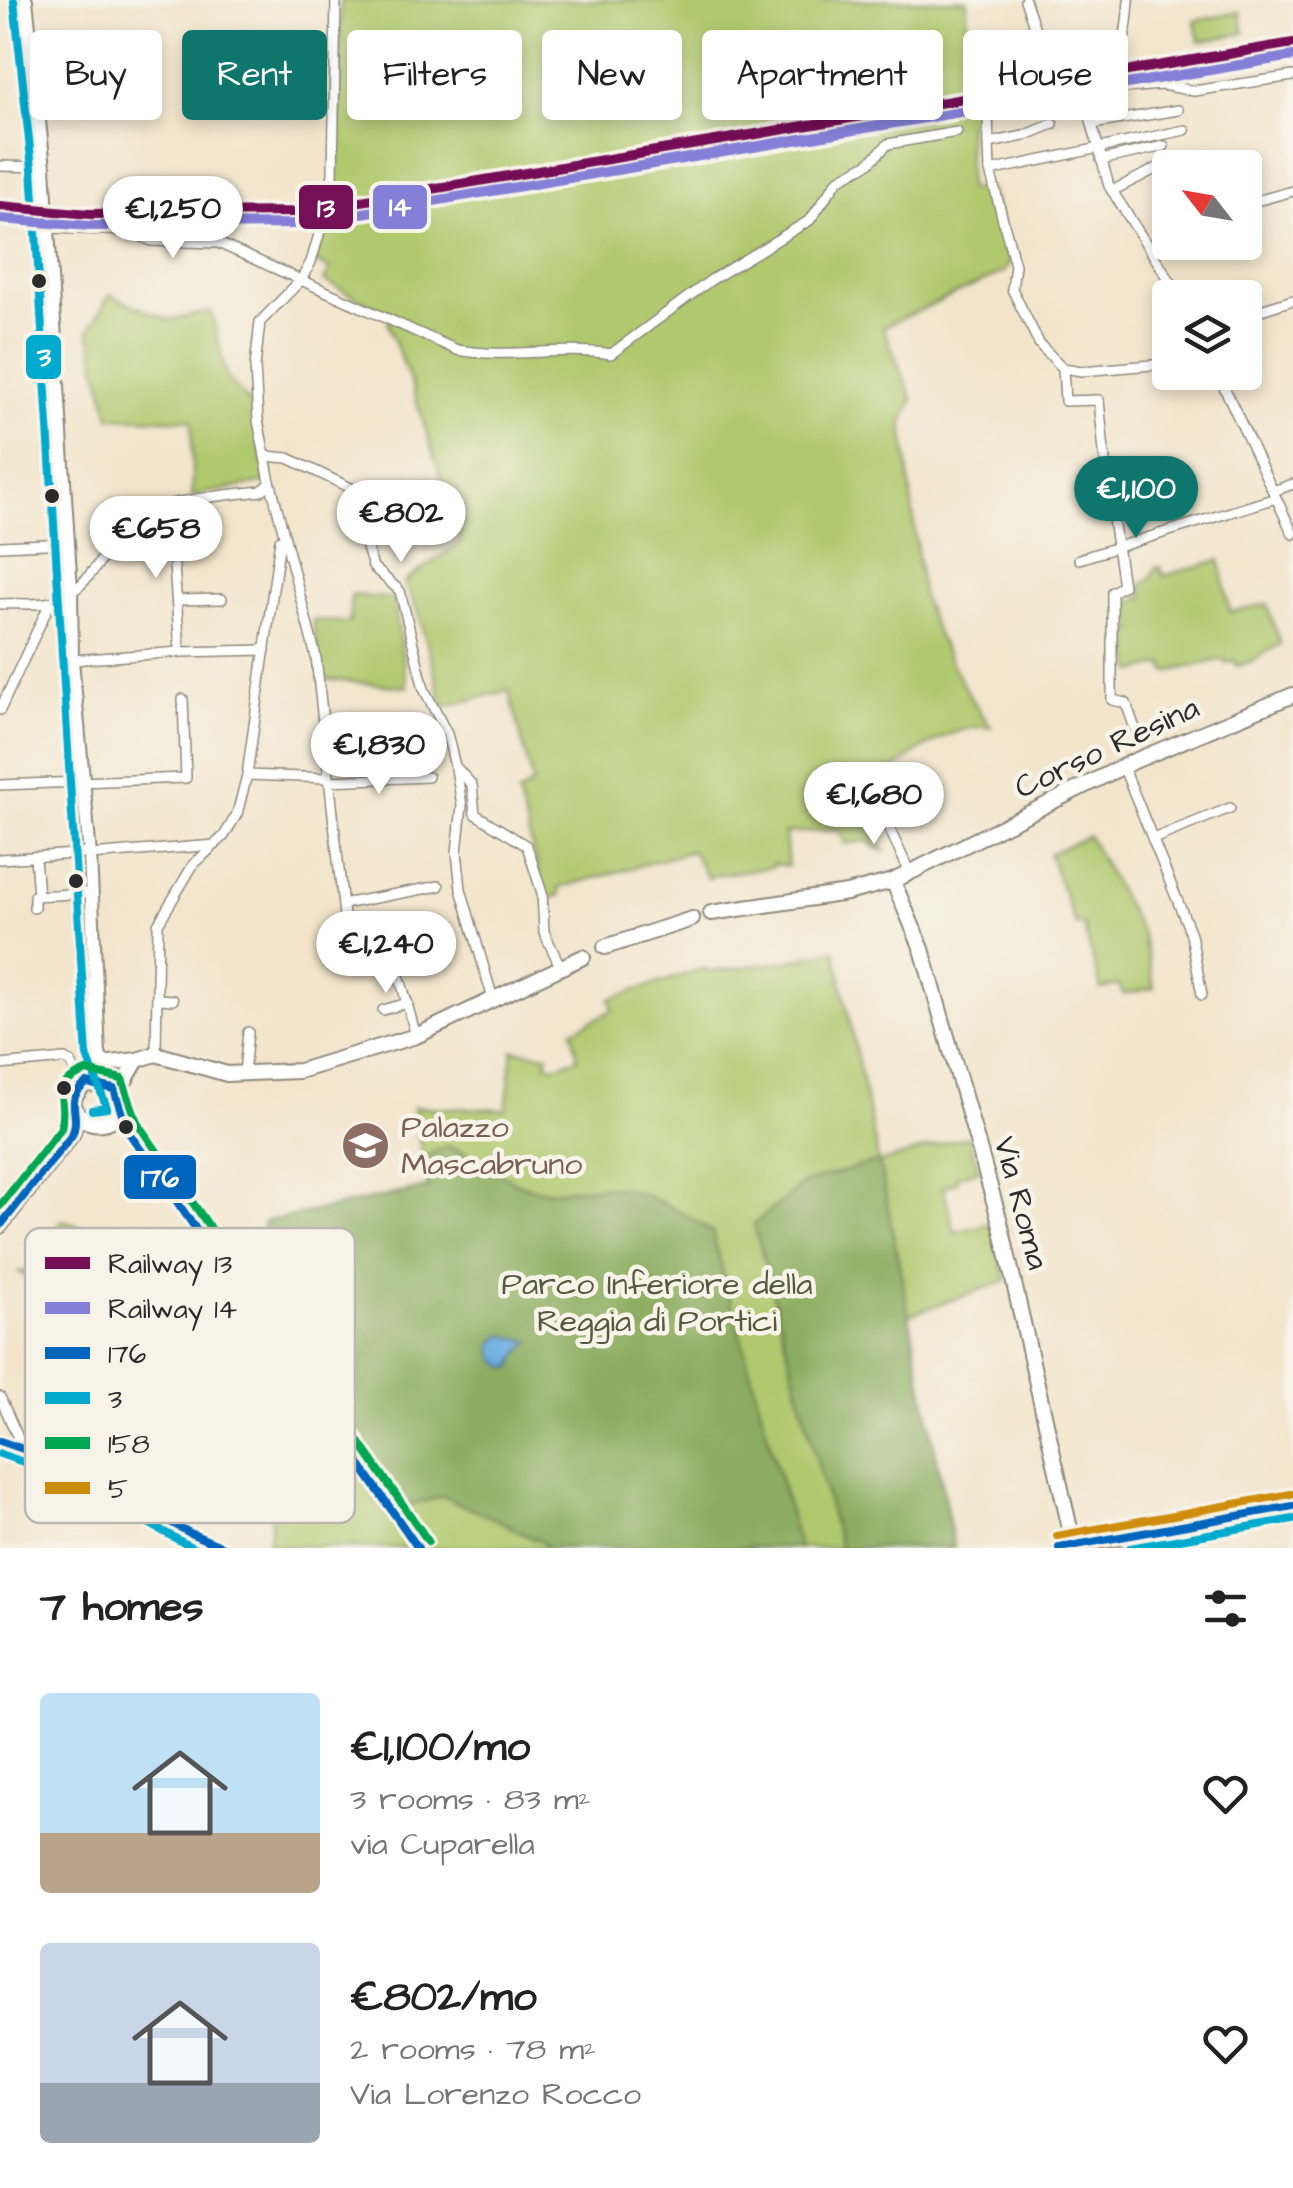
<!DOCTYPE html>
<html lang="en">
<head>
<meta charset="utf-8">
<style>
	:root { --surface:#fff; --page:#f2f2f2; --text:#222; --muted:#767676; --accent:#0f766e }
	body { margin:0; font-family:"Architects Daughter",sans-serif; background:var(--page); color:var(--text); height:100vh; display:flex; flex-direction:column; font-size:38px; white-space:nowrap }
	* { box-sizing:border-box; margin:0 }
	p { font-size:32px; color:var(--muted) }
	.icon { flex:none; width:55px; height:55px; fill:none; stroke:currentColor; stroke-width:2; stroke-linecap:round; stroke-linejoin:round }
	.map { position:relative; height:1548px; overflow:hidden }
	.side { display:flex; flex-direction:column; background:var(--surface); flex:1 }
	.side>* { flex:none }
	.hud { position:absolute; left:30px; top:30px; width:1235px; height:90px; display:flex; gap:20px }
	.needle { width:65px; rotate:301deg }
	.fabs { position:absolute; left:1152px; top:150px; display:grid; gap:20px }
	.fabs a { display:grid; place-items:center; width:110px; height:110px; border-radius:10px; background:var(--surface); box-shadow:0 5px 15px #0003; font-size:50px }
	.price { position:absolute; translate:-50% -85px; padding:0 22px; border-radius:35px; background:#fff; color:#222; font-size:32px; line-height:65px; filter:drop-shadow(0 2px 5px #0008) }
	.price::after { content:''; position:absolute; left:50%; top:60px; width:30px; height:22px; margin-left:-15px; background:inherit; clip-path:polygon(0 0,100% 0,50% 100%) }
	.price.current { background:var(--accent); color:#fff }
	ul { padding:0; list-style:none }
	li { display:flex; align-items:center; gap:30px; height:250px; padding:0 40px }
	li span { display:grid; place-items:center; flex:none; width:280px; height:200px; border-radius:10px; color:#555 }
	li>.icon { margin-inline-start:auto }
	span .icon { width:120px; height:120px; fill:#fffc; stroke-width:1 }
	li b { font-size:42px }
	h2 { display:flex; justify-content:space-between; align-items:center; height:120px; padding:0 40px; font-size:42px }
	.pill { padding:0 35px; border-radius:10px; background:var(--surface); box-shadow:0 5px 15px #0003; font-size:35px; line-height:90px }
	.pill.current { background:var(--accent); color:#fff }
	.map>svg:first-child { display:block }
	.green { fill:#b0c96e; stroke:#6e7a4c; stroke-width:2.5 }
	.forest { fill:#8cad61; stroke:#5c6c46; stroke-width:2.5 }
	.water { fill:#6baee0; stroke:#4b6c86; stroke-width:2.5 }
	.lines { fill:none; stroke-linecap:round; stroke-linejoin:round }
	.street-casing { stroke:#8e887c; stroke-width:12 }
	.secondary-casing { stroke:#8e887c; stroke-width:16 }
	.primary-casing { stroke:#8e887c; stroke-width:18 }
	.street { stroke:#fff; stroke-width:9 }
	.secondary { stroke:#fff; stroke-width:12 }
	.primary { stroke:#fff; stroke-width:14 }
	.bus-1-casing { stroke:#f7f3e8; stroke-width:15 }
	.bus-2-casing { stroke:#f7f3e8; stroke-width:15 }
	.bus-3-casing { stroke:#f7f3e8; stroke-width:15 }
	.bus-4-casing { stroke:#f7f3e8; stroke-width:15 }
	.bus-1 { stroke:#0065bd; stroke-width:8 }
	.bus-2 { stroke:#00a9ce; stroke-width:8 }
	.bus-3 { stroke:#00a651; stroke-width:8 }
	.bus-4 { stroke:#ce8d09; stroke-width:8 }
	.rail-1-casing { stroke:#f7f3e8; stroke-width:18 }
	.rail-2-casing { stroke:#f7f3e8; stroke-width:18 }
	.rail-1 { stroke:#751056; stroke-width:10 }
	.rail-2 { stroke:#8480d7; stroke-width:10 }
	.bus-dot { fill:#2b2b2b; stroke:#f7f3e8; stroke-width:4 }
	.labels { text-anchor:middle; dominant-baseline:central; stroke-width:9; stroke-linejoin:round; paint-order:stroke }
	.street-label { font-size:32px; fill:#2b2b2b; stroke:#f7f3e8 }
	.education-label { font-size:32px; fill:#785e54; stroke:#f7f3e8; text-anchor:start }
	.park-label { font-size:32px; fill:#535a3f; stroke:#f7f3e8 }
	.key { fill:#f7f3e8; stroke:#bab7af; stroke-width:2.5 }
	.key-label { font-size:28px; fill:#2b2b2b }
	.line-badge { stroke:#f7f3e8; stroke-width:4 }
	.badge-label { font-size:28px; text-anchor:middle; font-weight:bold; fill:#fff }
</style>
</head>
<body>
<div class="map">
<svg width="1293" height="1548" viewBox="0 0 1293 1548">
	<rect width="100%" height="100%" fill="#f7f3e8"/>
	<filter id="ink" filterUnits="userSpaceOnUse"><feTurbulence type="fractalNoise" baseFrequency=".01" numOctaves="2"/><feDisplacementMap in="SourceGraphic" scale="20" xChannelSelector="R" yChannelSelector="G"/><feConvolveMatrix kernelMatrix="1 2 1 2 8 2 1 2 1" color-interpolation-filters="sRGB"/></filter>
	<filter id="wash" filterUnits="userSpaceOnUse"><feTurbulence type="fractalNoise" baseFrequency=".0048" numOctaves="4" result="noise"/><feDisplacementMap in="SourceGraphic" scale="40" xChannelSelector="R" yChannelSelector="G"/><feGaussianBlur stdDeviation="2.25" result="paint"/><feColorMatrix in="noise" values="0 0 0 0 0 0 0 0 0 0 0 0 0 0 0 0 0 1.4 0 .05"/><feComposite in="paint" operator="in"/></filter>
	<g filter="url(#wash)">
		<rect width="100%" height="100%" fill="#f2e5cc"/>
		<!-- green -->
		<g class="green">
			<path d="M341 0H967V42L994 43 998 74 964 79 982 113 968 125V189H990L1010 263 1004 272 883 327 913 400 903 422 922 596C936 638 964 692 991 727 947 723 899 764 867 792L878 841 884 851 865 841 845 844 839 830 785 833 788 866 773 864V867L714 875 708 879 692 851 559 888 560 895 546 899 518 794 533 784 509 690 444 707 419 614 404 582 461 542 412 386 388 325 391 315 324 281 330 269 315 262 332 199 338 156Z"/>
			<polygon points="1240,12 1244,33 1199,42 1195,21"/>
			<polygon points="110,295 168,320 211,312 227,377 255,411 267,482 192,496 192,420 110,417 89,331"/>
			<polygon points="1220,560 1230,612 1267,604 1280,644 1252,661 1237,666 1235,661 1225,663 1224,659 1167,672 1164,664 1134,672 1129,653 1132,650 1128,634 1133,631 1129,601 1144,597 1142,584 1150,579 1156,567 1160,567 1163,576"/>
			<polygon points="351,595 394,599 407,687 322,679 313,620 350,623"/>
			<polygon points="1088,836 1143,936 1154,988 1123,994 1119,985 1101,989 1083,924 1076,925 1049,854"/>
			<polygon points="835,950 879,1163 968,1136 979,1170 956,1176 957,1182 943,1187 955,1232 992,1223 1006,1281 909,1315 954,1548 422,1548 254,1301 264,1222 428,1187 413,1107 506,1109 513,1050 548,1055 546,1064 555,1066 578,1058 572,1031 613,1010 610,999 705,968 708,972 788,961"/>
			<polygon points="62,1220 130,1248 129,1315 113,1328 19,1272 38,1270 50,1256 65,1268 74,1266 75,1250 54,1231"/>
			<polygon points="250,1322 411,1548 268,1546 280,1451 255,1413 261,1377 245,1358"/>
		</g>
		<!-- forest -->
		<g class="forest">
			<path d="M446 1146C477 1154 494 1173 522 1185 550 1197 577 1186 606 1187 643 1188 683 1212 712 1232L799 1548H548L541 1541C525 1538 519 1530 504 1523 484 1513 465 1508 443 1496L396 1510 254 1301 264 1222 428 1188 423 1158Z"/>
			<polygon points="879,1161 954,1548 840,1548 754,1224 804,1183"/>
		</g>
		<!-- water -->
		<path class="water" d="M502 1335 531 1341 518 1355 512 1368C498 1366 493 1358 493 1344Z"/>
	</g>
	<g filter="url(#ink)">
		<g class="lines">
			<defs>
				<g id="street">
					<polyline points="336,0 333,174 325,214 311,262 301,280 260,322 255,367 258,420 269,477 316,657 349,962 382,965 400,978 416,1036"/>
					<polyline points="1025,0 1042,49 1059,81 1099,90 1162,85 1194,91 1293,76"/>
					<path d="M1129 0C1126 44 1122 65 1082 88L1109 186 1181 298"/>
					<polyline points="1077,86 988,116 990,171 1015,265 1012,289 1040,345 1063,368 1082,371 1152,365 1170,367"/>
					<polyline points="1092,124 1178,110"/>
					<polyline points="989,143 1024,136 1053,124"/>
					<polyline points="1101,160 1164,146"/>
					<polyline points="0,166 44,167"/>
					<polyline points="990,171 1185,130"/>
					<polyline points="1112,191 1175,159"/>
					<polyline points="1245,204 1293,191"/>
					<path d="M48 228 131 231 151 241 218 243 457 350C509 359 560 346 611 354L711 280 810 220 838 180 869 163 888 144 957 132"/>
					<polyline points="1245,315 1293,300"/>
					<polyline points="1063,368 1065,401 1099,400 1106,472 1123,586 1112,592 1112,700 1126,703 1138,737"/>
					<polyline points="1217,372 1293,534"/>
					<polyline points="265,456 288,458 357,491 363,535 373,567 400,591 424,689 447,734 455,766 472,785 475,814 527,846 542,893 544,932 561,968"/>
					<polyline points="1273,491 1293,484"/>
					<polyline points="170,507 180,652"/>
					<polyline points="0,546 68,543"/>
					<polyline points="1079,559 1276,498"/>
					<polyline points="177,600 222,599"/>
					<path d="M0 604C15 603 32 605 46 603 96 595 106 531 147 512 176 499 229 495 261 491L270 484"/>
					<polyline points="72,660 180,652 265,650"/>
					<polyline points="0,710 50,603"/>
					<polyline points="1123,766 1191,934 1202,995"/>
					<polyline points="456,768 462,806 457,852 461,889 493,999"/>
					<polyline points="247,775 328,778"/>
					<polyline points="328,781 428,777"/>
					<polyline points="0,785 186,778 183,699"/>
					<polyline points="878,804 909,871"/>
					<polyline points="1153,839 1230,808"/>
					<polyline points="90,855 215,845"/>
					<polyline points="35,857 38,896"/>
					<polyline points="0,859 90,853"/>
					<polyline points="343,904 439,886"/>
					<polyline points="34,908 34,896 92,893"/>
					<polyline points="158,999 173,1000"/>
					<polyline points="383,1010 408,1003"/>
					<polyline points="156,1054 158,924 193,865 224,836 237,814 247,775 280,540"/>
					<polyline points="0,1065 65,1059 71,1063 81,1086"/>
					<polyline points="244,1073 248,1032"/>
					<polyline points="121,1113 127,1130 418,1548"/>
					<polyline points="0,1397 23,1449"/>
					<polyline points="0,1441 69,1465 190,1533 225,1548"/>
				</g>
				<polyline id="secondary" points="26,0 44,167 71,590 72,660 90,855 99,1054 114,1089"/>
				<g id="primary">
					<polyline points="893,881 922,949 1000,1222 1074,1546 1293,1506"/>
					<polyline points="711,913 847,893 893,881 1132,762 1293,695"/>
					<polyline points="605,947 692,919"/>
					<polyline points="85,1083 102,1064 137,1060 156,1054 227,1074 299,1071 416,1036 583,957"/>
					<path d="M85 1083 114 1089 120 1106 118 1117C98 1129 75 1124 73 1099Z"/>
					<polyline points="118,1098 122,1086 137,1060"/>
					<polyline points="0,1226 72,1135 78,1115"/>
				</g>
			</defs>
			<!-- street casing -->
			<use href="#street" class="street-casing"/>
			<!-- secondary casing -->
			<use href="#secondary" class="secondary-casing"/>
			<!-- primary casing -->
			<use href="#primary" class="primary-casing"/>
			<!-- street -->
			<use href="#street" class="street"/>
			<!-- secondary -->
			<use href="#secondary" class="secondary"/>
			<!-- primary -->
			<use href="#primary" class="primary"/>
			<defs>
				<g id="bus-1">
					<path d="M0 1226 72 1135C82 1112 62 1101 87 1083L114 1089 127 1130 418 1548"/>
					<polyline points="0,1441 69,1465 190,1533 225,1548"/>
					<polyline points="1059,1548 1293,1506"/>
				</g>
				<g id="bus-2">
					<polyline points="14,1 32,168 87,1056 107,1108 92,1110"/>
					<polyline points="0,1454 64,1476 193,1548"/>
					<polyline points="1130,1548 1293,1519"/>
				</g>
				<path id="bus-3" d="M0 1206 61 1128C68 1101 47 1087 86 1071L122 1079 138 1124 428 1541"/>
				<polyline id="bus-4" points="1057,1536 1291,1494"/>
			</defs>
			<!-- bus-1 casing -->
			<use href="#bus-1" class="bus-1-casing"/>
			<!-- bus-2 casing -->
			<use href="#bus-2" class="bus-2-casing"/>
			<!-- bus-3 casing -->
			<use href="#bus-3" class="bus-3-casing"/>
			<!-- bus-4 casing -->
			<use href="#bus-4" class="bus-4-casing"/>
			<!-- bus-1 -->
			<use href="#bus-1" class="bus-1"/>
			<!-- bus-2 -->
			<use href="#bus-2" class="bus-2"/>
			<!-- bus-3 -->
			<use href="#bus-3" class="bus-3"/>
			<!-- bus-4 -->
			<use href="#bus-4" class="bus-4"/>
			<defs>
				<polyline id="rail-1" points="0,206 90,214 296,212 1293,43"/>
				<polyline id="rail-2" points="0,219 90,226 297,224 1293,56"/>
			</defs>
			<!-- rail-1 casing -->
			<use href="#rail-1" class="rail-1-casing"/>
			<!-- rail-2 casing -->
			<use href="#rail-2" class="rail-2-casing"/>
			<!-- rail-1 -->
			<use href="#rail-1" class="rail-1"/>
			<!-- rail-2 -->
			<use href="#rail-2" class="rail-2"/>
		</g>
	</g>
	<!-- icons -->
	<defs>
		<symbol id="university-disc" viewBox="-11 -11 22 22"><circle r="9.5" fill="#8d6e63" stroke="#f7f3e8"/><path d="M0-5L7-2L0 1L-7-2ZM-4 1L0 2.5L4 1V4Q0 6-4 4Z" fill="#fff"/></symbol>
	</defs>
	<g fill-rule="evenodd">
		<use href="#university-disc" x="338" y="1118" width="55" height="55"/>
	</g>
	<!-- markers -->
	<g class="bus-dot">
		<circle cx="39" cy="281" r="9"/>
		<circle cx="52" cy="496" r="9"/>
		<circle cx="76" cy="881" r="9"/>
		<circle cx="64" cy="1088" r="9"/>
		<circle cx="126" cy="1127" r="9"/>
	</g>
	<g class="labels">
		<!-- street labels -->
		<g class="street-label">
			<text transform="translate(1107 748) rotate(-25)">Corso Resina</text>
			<text transform="translate(1021 1203) rotate(75)">Via Roma</text>
		</g>
		<!-- education labels -->
		<g class="education-label">
			<text x="401" y="1127">Palazzo<tspan x="401" dy="37">Mascabruno</tspan></text>
		</g>
		<!-- park labels -->
		<g class="park-label">
			<text x="657" y="1284">Parco Inferiore della<tspan x="657" dy="37">Reggia di Portici</tspan></text>
		</g>
	</g>
	<!-- legend -->
	<rect x="25" y="1228" width="330" height="295" rx="15" class="key"/>
	<rect x="45" y="1257" width="45" height="12" fill="#751056"/>
	<rect x="45" y="1302" width="45" height="12" fill="#8480d7"/>
	<rect x="45" y="1347" width="45" height="12" fill="#0065bd"/>
	<rect x="45" y="1392" width="45" height="12" fill="#00a9ce"/>
	<rect x="45" y="1437" width="45" height="12" fill="#00a651"/>
	<rect x="45" y="1482" width="45" height="12" fill="#ce8d09"/>
	<g class="key-label">
		<text x="108" y="1273">Railway 13</text>
		<text x="108" y="1318">Railway 14</text>
		<text x="108" y="1363">176</text>
		<text x="108" y="1408">3</text>
		<text x="108" y="1453">158</text>
		<text x="108" y="1498">5</text>
	</g>
	<g class="line-badge">
		<rect x="371" y="183" width="58" height="48" rx="10" fill="#8480d7"/>
		<rect x="297" y="183" width="58" height="48" rx="10" fill="#751056"/>
		<rect x="24" y="333" width="39" height="48" rx="10" fill="#00a9ce"/>
		<rect x="122" y="1153" width="76" height="48" rx="10" fill="#0065bd"/>
	</g>
	<g class="badge-label">
		<text x="400" y="216">14</text>
		<text x="326" y="217">13</text>
		<text x="44" y="366">3</text>
		<text x="160" y="1187">176</text>
	</g>
</svg>
<div class="fabs">
<a><svg class="needle" viewBox="-14 -14 28 28"><path d="M0-13l5 13h-10z" fill="#e53935"/><path d="M0 13l5-13h-10z" fill="#767676"/></svg></a>
<a><svg class="icon" aria-label="layers" viewBox="0 0 24 24"><path d="M12 4l9 5-9 5-9-5zM3 14l9 5 9-5"/></svg></a>
</div>
<b class="price" style="left:173px;top:261px">€1,250</b>
<b class="price current" style="left:1136px;top:541px">€1,100</b>
<b class="price" style="left:401px;top:565px">€802</b>
<b class="price" style="left:156px;top:581px">€658</b>
<b class="price" style="left:379px;top:797px">€1,830</b>
<b class="price" style="left:874px;top:847px">€1,680</b>
<b class="price" style="left:386px;top:996px">€1,240</b>
<div class="hud">
<a class="pill">Buy</a>
<a class="pill current">Rent</a>
<a class="pill">Filters</a>
<a class="pill">New</a>
<a class="pill">Apartment</a>
<a class="pill">House</a>
</div>
</div>
<section class="side">
<h2>7 homes<svg class="icon" aria-label="filters" viewBox="0 0 24 24"><path d="M4 7h16M4 17h16"/><circle cx="9" cy="7" r="2"/><circle cx="15" cy="17" r="2"/></svg></h2>
<ul>
<li><span style="background:linear-gradient(#bfe0f5 70%,#b9a48a 0)"><svg class="icon" aria-label="home" viewBox="0 0 24 24"><path d="M3 11l9-7 9 7M6 9v11h12V9"/></svg></span><div><b>€1,100/mo</b><p>3 rooms · 83 m²</p><p>via Cuparella</p></div><svg class="icon" aria-label="heart" viewBox="0 0 24 24"><path d="M12 20l-8-8c-3-5 5-10 8-4 3-6 11-1 8 4z"/></svg></li>
<li><span style="background:linear-gradient(#c9d6e8 70%,#9aa5b1 0)"><svg class="icon" aria-label="home" viewBox="0 0 24 24"><path d="M3 11l9-7 9 7M6 9v11h12V9"/></svg></span><div><b>€802/mo</b><p>2 rooms · 78 m²</p><p>Via Lorenzo Rocco</p></div><svg class="icon" aria-label="heart" viewBox="0 0 24 24"><path d="M12 20l-8-8c-3-5 5-10 8-4 3-6 11-1 8 4z"/></svg></li>
</ul>
</section>
</body>
</html>
